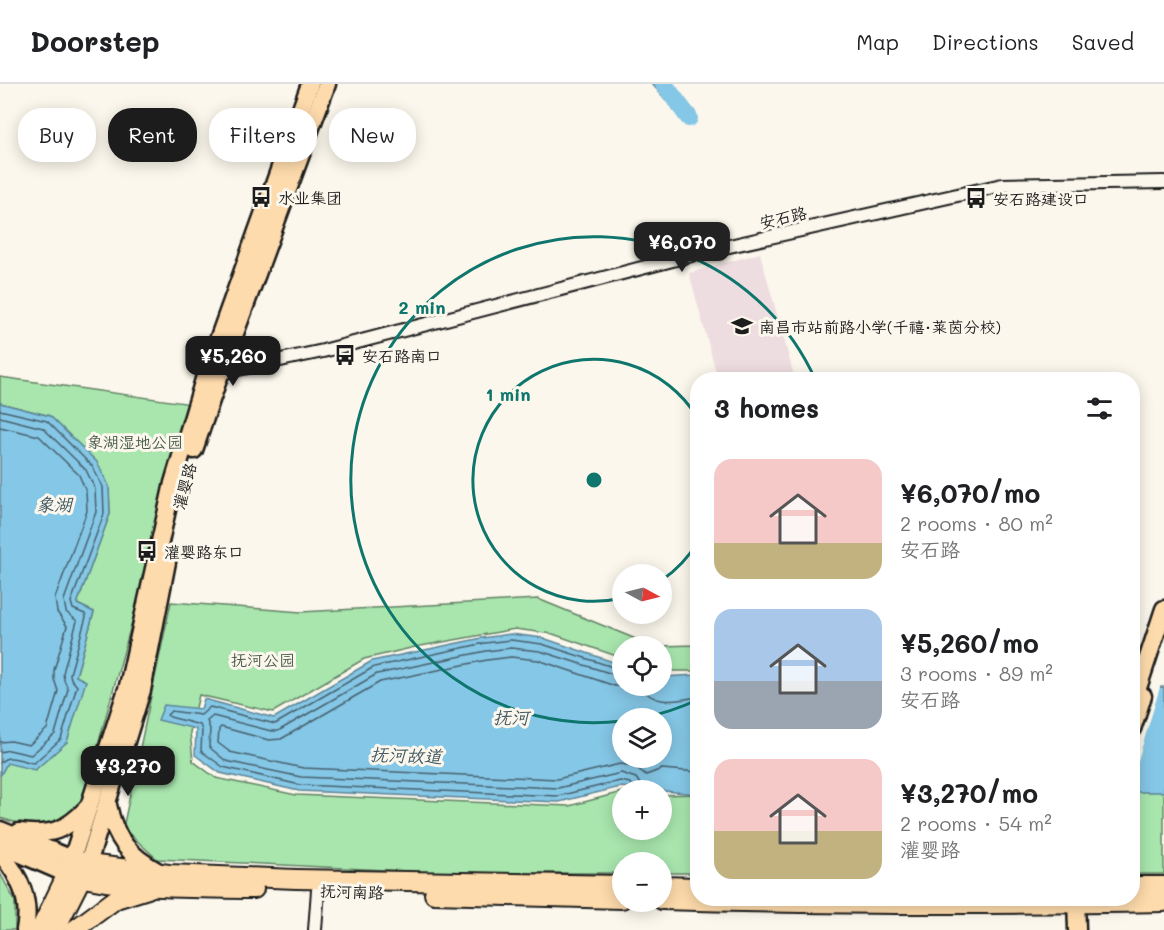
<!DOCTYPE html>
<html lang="en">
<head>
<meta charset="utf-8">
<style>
	:root { --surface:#fff; --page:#f2f2f2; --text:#202124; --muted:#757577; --line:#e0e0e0; --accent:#1c1c1c }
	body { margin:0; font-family:Mali,"LXGW WenKai TC",sans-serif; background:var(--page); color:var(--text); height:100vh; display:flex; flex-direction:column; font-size:22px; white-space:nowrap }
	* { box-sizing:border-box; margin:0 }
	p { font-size:20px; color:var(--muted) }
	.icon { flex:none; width:33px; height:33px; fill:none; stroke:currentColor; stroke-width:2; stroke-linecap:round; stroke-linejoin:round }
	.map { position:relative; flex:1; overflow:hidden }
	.sheet { position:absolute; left:690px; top:288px; width:450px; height:534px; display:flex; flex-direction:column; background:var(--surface); border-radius:24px; box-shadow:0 3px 15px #0003 }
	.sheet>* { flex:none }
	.top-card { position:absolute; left:18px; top:24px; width:570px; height:54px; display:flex; gap:12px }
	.needle { width:39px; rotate:97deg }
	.fabs { position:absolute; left:612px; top:480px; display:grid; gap:12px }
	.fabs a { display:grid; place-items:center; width:60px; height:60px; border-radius:50%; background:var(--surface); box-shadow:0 3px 15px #0003; font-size:30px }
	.price { position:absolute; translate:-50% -51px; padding:0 14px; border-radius:12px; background:var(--accent); color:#fff; font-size:20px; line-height:39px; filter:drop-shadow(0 2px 3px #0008) }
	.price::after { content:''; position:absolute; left:50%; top:36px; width:18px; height:14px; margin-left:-9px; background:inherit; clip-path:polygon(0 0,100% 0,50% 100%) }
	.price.current { background:#222; color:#fff }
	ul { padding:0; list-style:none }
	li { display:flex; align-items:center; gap:18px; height:150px; padding:0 24px }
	li span { display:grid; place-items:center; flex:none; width:168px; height:120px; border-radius:18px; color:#555 }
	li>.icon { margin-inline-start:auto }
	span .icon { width:72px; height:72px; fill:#fffc; stroke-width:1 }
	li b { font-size:26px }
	h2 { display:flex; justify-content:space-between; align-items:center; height:72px; padding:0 24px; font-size:26px }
	.tag { padding:0 21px; border-radius:24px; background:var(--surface); box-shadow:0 3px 15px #0003; font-size:21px; line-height:54px }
	.tag.current { background:var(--accent); color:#fff }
	header { display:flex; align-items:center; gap:36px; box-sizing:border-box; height:84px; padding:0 30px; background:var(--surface); border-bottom:2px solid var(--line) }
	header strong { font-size:28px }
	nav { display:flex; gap:33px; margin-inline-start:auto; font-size:21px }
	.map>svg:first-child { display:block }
	.built { fill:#eedde0 }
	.green { fill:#a8e6ad; stroke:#628164; stroke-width:1.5 }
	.water { fill:#85c7e6; stroke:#5b8395; stroke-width:1.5; fill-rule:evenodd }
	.pier { fill:#fbf7ec }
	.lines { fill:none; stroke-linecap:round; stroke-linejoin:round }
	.shore { stroke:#46606d; stroke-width:1.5 }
	.river { stroke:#85c7e6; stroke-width:18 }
	.minor-casing { stroke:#1c1c1c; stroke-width:16 }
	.major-casing { stroke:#1c1c1c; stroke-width:21 }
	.highway-casing { stroke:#1c1c1c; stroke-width:22 }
	.minor { stroke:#fbf7ec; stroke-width:12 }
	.major { stroke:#fedbac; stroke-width:16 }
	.highway { stroke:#fedbac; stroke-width:18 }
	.ring { fill:none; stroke:#0f766e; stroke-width:3 }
	.labels { text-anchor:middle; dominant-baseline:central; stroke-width:6; stroke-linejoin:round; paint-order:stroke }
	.poi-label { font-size:16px; fill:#1c1c1c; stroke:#fbf7ec; text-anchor:start }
	.street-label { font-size:16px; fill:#1c1c1c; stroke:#fbf7ec }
	.park-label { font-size:16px; fill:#465948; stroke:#fbf7ec }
	.water-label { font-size:18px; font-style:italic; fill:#415863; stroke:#fbf7ec }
	.centre { fill:#0f766e; stroke:#fbf7ec; stroke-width:3 }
	.ring-label { font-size:18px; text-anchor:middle; font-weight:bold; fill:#0f766e; stroke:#fbf7ec; stroke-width:6; stroke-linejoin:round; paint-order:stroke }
</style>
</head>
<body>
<header>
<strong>Doorstep</strong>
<nav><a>Map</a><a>Directions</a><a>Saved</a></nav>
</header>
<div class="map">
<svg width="1164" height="846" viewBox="0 0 1164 846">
	<rect width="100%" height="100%" fill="#fbf7ec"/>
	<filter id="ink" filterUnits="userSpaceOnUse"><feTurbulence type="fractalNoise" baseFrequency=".0167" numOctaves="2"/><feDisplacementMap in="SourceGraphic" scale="12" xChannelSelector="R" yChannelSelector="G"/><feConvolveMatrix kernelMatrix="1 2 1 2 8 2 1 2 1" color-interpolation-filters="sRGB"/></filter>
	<g filter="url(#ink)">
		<!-- built -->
		<polygon class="built" points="760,169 795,295 718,295 689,189"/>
		<!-- green -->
		<g class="green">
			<path d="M0 293 192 320 82 719C78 723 74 729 69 732 49 747 21 741 0 734V692L7 679 78 618 85 598 76 592 94 528 77 520 110 430 109 402 50 332 0 319Z"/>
			<polygon points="538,515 653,562 622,562 622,574 553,550 515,545 415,563 364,575 273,628 199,611 190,648 193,677 216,694 296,711 569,722 622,708 622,746 662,746 662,711 697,710 697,789 662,789 662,778 622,778 622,789 447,789 157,775 123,744 171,518 301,528"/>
			<polygon points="697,561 697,587 662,587 660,562"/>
			<polygon points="1132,701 1164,701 1164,790 1133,790"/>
			<polygon points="0,789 15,817 15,846 0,846"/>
		</g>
		<!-- water -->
		<g class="water">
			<polygon points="652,0 673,0 695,28 696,32 678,30"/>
			<polygon points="0,319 50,332 97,378 109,402 110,430 77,520 94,528 76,592 86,597 67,658 35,686 7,679 0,692"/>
			<path d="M511 550 543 554 622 581V602H662V593L697 591V710L620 703 559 718 299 707 220 689 195 671 196 645 158 636 164 621 201 625 204 615 274 634 372 577 482 554ZM622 634H662V674H622Z"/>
			<polygon points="1164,603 1164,708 1133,708 1132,604"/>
		</g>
		<!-- pier -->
		<polygon class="pier" points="1161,600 1133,693 1132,601"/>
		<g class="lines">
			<!-- shore -->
			<g class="shore">
				<path d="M0 326 47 337 92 382 103 403 104 430 71 518 73 525 85 530 86 533 70 590 71 595 77 602 61 655 34 679C23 678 8 668 0 679"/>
				<polyline points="0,333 43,344 86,386 95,405 96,428 64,516 66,528 77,537 63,589 64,596 68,605 55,650 31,671 9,666 0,668"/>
				<polyline points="0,343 39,352 79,391 86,407 87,427 55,514 57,528 67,542 54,586 54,595 58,607 47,645 29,661 11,657 0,658"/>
				<polyline points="622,586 542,560 511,556 485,559 374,583 275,640 210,623 201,631 171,627 167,631 170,633 200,641 202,646 201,667 223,683 300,701 558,712 620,697 630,699 633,706"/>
				<polyline points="622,593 540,567 511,564 486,567 377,590 278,647 271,647 213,632 207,637 210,645 209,663 226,677 301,693 558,704 621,689 636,694 640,700 641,706"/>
				<polyline points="628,602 615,602 538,576 511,573 487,576 380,598 281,655 269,656 221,643 219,645 218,659 230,668 303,684 557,695 620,680 634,682 646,691 662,685 698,688"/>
				<path d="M641 602C653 623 677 616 698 613"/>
			</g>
			<!-- river -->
			<polyline class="river" points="664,0 689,34"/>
			<defs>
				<g id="minor">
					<polyline points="215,290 323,267 707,167 1002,101 1164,98"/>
					<polyline points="315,846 318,806"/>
				</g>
				<g id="major">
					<polyline points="194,366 220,290 327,0"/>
					<polyline points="1132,622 1164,525"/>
					<polyline points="1132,645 1143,612"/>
					<path d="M108 721C115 755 129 772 159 788"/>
					<polyline points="0,746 72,775 128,602 173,399 205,292 310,0"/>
					<path d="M19 748C50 752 66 747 87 724"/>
					<polyline points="0,761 67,790"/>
					<path d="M0 769C20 792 31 816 25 846"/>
					<polyline points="88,780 142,606 167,478"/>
					<polyline points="1076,814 1077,846"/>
				</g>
				<g id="highway">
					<path d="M67 790C128 806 192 804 254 805"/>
					<polyline points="662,802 698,803"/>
					<polyline points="1132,802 1164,802"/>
					<polyline points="434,810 622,815"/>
					<path d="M662 816C829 821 996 821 1164 818"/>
					<polyline points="40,846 67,790 72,775 88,780 169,790 296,795 622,801"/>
					<polyline points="55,846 87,783"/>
					<polyline points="74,846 116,815 148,805"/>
				</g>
			</defs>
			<!-- minor casing -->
			<use href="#minor" class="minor-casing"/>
			<!-- major casing -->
			<use href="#major" class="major-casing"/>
			<!-- highway casing -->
			<use href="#highway" class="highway-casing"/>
			<!-- minor -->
			<use href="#minor" class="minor"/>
			<!-- major -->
			<use href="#major" class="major"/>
			<!-- highway -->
			<use href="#highway" class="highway"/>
		</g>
	</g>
	<!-- distance rings -->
	<g class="ring">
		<path d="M697 459A121 121 0 0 1 662 496M622 514A121 121 0 1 1 697 333"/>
		<path d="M697 616A243 243 0 0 1 642 634M622 637A243 243 0 1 1 815 295"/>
	</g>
	<!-- icons -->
	<defs>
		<symbol id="bus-bare" viewBox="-9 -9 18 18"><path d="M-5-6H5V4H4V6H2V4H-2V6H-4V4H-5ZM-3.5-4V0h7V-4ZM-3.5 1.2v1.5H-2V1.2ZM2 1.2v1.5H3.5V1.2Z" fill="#1c1c1c" stroke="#fbf7ec" stroke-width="2.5" paint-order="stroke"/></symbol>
		<symbol id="school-bare" viewBox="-9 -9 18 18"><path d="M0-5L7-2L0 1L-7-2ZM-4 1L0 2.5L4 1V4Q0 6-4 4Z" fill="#1c1c1c" stroke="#fbf7ec" stroke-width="2.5" paint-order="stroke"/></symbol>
	</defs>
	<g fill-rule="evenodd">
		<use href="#bus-bare" x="246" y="98" width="30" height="30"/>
		<use href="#bus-bare" x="961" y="99" width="30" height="30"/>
		<use href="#school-bare" x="727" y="227" width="30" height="30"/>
		<use href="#bus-bare" x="330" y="256" width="30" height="30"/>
		<use href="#bus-bare" x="132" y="452" width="30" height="30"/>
	</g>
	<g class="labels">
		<!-- poi labels -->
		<g class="poi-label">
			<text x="278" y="113">水业集团</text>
			<text x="993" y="114">安石路建设口</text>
			<text x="759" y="242">南昌市站前路小学(千禧·莱茵分校)</text>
			<text x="362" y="271">安石路南口</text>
			<text x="164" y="467">灌婴路东口</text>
		</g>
		<!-- street labels -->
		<g class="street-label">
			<text transform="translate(783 133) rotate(-13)">安石路</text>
			<text transform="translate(184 402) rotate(-75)">灌婴路</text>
			<text transform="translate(352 807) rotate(2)">抚河南路</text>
		</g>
		<!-- park labels -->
		<g class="park-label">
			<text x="135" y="357">象湖湿地公园</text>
			<text x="263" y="575">抚河公园</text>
		</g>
		<!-- water labels -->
		<g class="water-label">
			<text x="54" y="420">象湖</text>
			<text x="511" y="633">抚河</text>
			<text transform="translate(406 671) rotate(2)">抚河故道</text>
		</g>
	</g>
	<circle cx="594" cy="396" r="9" class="centre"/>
	<g class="ring-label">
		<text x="422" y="230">2 min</text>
		<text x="508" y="317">1 min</text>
	</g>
</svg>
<div class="fabs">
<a><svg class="needle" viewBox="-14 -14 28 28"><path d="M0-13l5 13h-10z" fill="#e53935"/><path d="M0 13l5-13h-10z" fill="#757577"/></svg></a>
<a><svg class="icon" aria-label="locate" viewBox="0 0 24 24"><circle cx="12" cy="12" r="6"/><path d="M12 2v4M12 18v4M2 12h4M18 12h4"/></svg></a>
<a><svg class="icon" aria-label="layers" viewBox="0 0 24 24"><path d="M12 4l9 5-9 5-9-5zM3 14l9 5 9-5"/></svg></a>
<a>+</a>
<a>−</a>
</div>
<b class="price current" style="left:682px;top:189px">¥6,070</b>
<b class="price" style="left:233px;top:303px">¥5,260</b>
<b class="price" style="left:128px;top:713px">¥3,270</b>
<div class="top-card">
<a class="tag">Buy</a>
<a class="tag current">Rent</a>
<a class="tag">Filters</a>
<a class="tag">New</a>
</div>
<section class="sheet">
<h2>3 homes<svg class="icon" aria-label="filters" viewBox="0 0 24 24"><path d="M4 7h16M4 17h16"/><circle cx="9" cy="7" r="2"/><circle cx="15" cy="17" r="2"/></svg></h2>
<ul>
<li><span style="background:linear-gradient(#f6c9c9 70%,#c2b280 0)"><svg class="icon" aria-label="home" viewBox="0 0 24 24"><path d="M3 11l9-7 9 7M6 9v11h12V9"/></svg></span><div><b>¥6,070/mo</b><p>2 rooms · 80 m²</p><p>安石路</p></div></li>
<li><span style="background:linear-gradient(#a9c7e8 60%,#9aa5b1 0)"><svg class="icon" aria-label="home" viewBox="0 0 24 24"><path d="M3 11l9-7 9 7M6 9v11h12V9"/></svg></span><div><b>¥5,260/mo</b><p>3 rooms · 89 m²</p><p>安石路</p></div></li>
<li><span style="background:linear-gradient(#f6c9c9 60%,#c2b280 0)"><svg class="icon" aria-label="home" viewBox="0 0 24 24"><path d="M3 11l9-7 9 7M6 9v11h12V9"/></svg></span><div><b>¥3,270/mo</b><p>2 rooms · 54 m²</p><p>灌婴路</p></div></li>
</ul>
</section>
</div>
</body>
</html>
